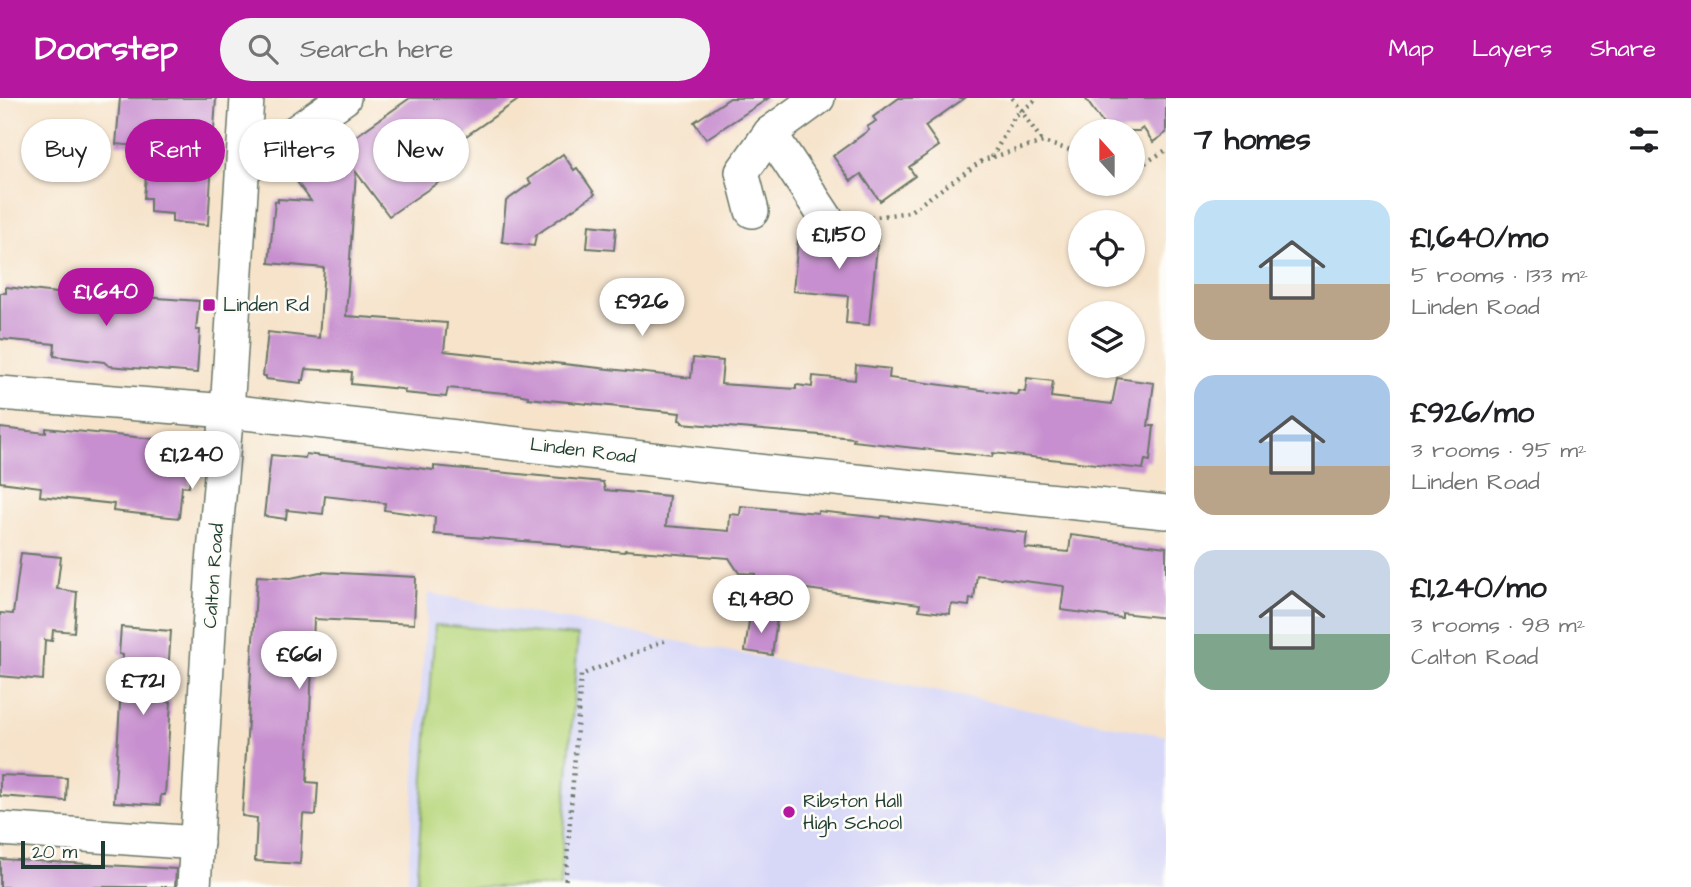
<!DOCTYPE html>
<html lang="en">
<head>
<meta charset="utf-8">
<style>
	:root { --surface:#fff; --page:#f2f2f2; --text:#202124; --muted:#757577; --accent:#b5179e }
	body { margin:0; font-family:"Architects Daughter",sans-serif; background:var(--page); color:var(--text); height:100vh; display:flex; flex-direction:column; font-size:26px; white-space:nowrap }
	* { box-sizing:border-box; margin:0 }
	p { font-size:23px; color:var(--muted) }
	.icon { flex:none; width:38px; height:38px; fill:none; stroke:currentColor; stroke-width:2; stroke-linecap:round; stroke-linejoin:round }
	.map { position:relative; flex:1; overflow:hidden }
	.panel { display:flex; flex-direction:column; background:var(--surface); width:525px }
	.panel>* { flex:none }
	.hud { position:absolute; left:21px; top:21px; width:665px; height:63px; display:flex; gap:14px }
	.needle { width:46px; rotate:339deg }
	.buttons { position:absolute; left:1068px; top:21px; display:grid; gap:14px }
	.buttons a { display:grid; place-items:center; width:77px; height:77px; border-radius:50%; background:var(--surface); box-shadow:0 2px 5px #0004; font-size:35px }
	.scale { position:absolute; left:21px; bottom:18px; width:84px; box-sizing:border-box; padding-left:7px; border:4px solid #1f3d34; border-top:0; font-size:19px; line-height:24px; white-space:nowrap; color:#1f3d34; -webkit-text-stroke:5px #fdfcf7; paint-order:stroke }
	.price { position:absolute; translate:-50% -60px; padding:0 16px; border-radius:24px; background:#fff; color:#222; font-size:23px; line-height:46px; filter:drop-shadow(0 2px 4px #0008) }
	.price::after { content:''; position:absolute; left:50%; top:42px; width:21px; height:16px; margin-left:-10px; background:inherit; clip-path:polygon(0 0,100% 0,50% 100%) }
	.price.current { background:var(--accent); color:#fff }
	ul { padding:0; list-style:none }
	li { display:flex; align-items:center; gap:21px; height:175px; padding:0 28px }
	li span { display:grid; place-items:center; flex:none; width:196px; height:140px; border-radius:21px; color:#555 }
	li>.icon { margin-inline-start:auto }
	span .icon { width:84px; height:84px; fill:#fffc; stroke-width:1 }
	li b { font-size:30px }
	h2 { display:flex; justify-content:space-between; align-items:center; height:84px; padding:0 28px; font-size:30px }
	.chip { padding:0 24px; border-radius:32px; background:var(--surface); box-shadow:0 2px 5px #0004; font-size:24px; line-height:63px }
	.chip.current { background:var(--accent); color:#fff }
	header { display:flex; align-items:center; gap:42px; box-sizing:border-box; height:98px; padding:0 35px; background:var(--accent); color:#fff }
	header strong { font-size:33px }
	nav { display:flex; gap:38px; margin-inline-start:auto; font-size:24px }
	.search { width:490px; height:63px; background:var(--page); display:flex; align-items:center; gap:18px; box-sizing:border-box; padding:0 24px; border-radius:38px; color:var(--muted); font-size:26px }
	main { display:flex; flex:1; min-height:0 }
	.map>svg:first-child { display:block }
	.built { fill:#d7d7f8 }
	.green { fill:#b8d77d; stroke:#6c8a58; stroke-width:2 }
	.building { fill:#c78fcf }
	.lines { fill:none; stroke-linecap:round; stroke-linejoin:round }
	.minor-casing { stroke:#6a7768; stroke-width:36 }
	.path { stroke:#6a7768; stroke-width:4.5; stroke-dasharray:2 5; stroke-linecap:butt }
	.minor { stroke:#fff; stroke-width:33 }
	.poi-dot { fill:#b5179e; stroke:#fdfcf7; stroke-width:2.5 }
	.labels { text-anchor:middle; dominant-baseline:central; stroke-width:5; stroke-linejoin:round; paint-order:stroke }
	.poi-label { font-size:19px; fill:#1f3d34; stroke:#fdfcf7; text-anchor:start }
	.street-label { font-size:19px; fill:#1f3d34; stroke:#fdfcf7 }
</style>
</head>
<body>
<header>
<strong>Doorstep</strong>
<div class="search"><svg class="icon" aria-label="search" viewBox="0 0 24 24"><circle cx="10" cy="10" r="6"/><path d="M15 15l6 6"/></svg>Search here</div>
<nav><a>Map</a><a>Layers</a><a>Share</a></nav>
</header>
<main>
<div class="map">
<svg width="1166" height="789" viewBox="0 0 1166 789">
	<rect width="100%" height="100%" fill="#fdfcf7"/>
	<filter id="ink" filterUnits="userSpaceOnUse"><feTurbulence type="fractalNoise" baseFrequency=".0143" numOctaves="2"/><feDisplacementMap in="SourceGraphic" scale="14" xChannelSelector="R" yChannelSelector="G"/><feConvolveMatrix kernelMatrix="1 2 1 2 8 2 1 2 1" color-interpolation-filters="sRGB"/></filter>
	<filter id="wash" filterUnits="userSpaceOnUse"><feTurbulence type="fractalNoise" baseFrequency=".00686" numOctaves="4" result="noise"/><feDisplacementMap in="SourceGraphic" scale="28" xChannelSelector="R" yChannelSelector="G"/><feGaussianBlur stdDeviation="1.57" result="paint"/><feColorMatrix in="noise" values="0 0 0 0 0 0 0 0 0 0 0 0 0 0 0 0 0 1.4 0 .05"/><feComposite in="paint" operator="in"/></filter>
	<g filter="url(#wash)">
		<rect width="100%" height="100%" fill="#f6e3ca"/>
		<!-- built -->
		<polygon class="built" points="428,495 1166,638 1166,789 407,789"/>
		<!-- green -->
		<polygon class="green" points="435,527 578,538 560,789 416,789"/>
		<g id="blocks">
			<!-- building -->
			<g class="building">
				<polygon points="120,0 216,0 208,127 172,124 172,116 150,114 150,100 144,100 147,67 136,66 138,48 116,46"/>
				<polygon points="410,0 521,0 427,65 439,84 389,118 356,74 346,218 447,225 444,253 691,280 693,260 723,263 721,286 796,291 796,287 812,289 813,278 855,282 856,267 890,271 889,280 1018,297 1019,293 1025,294 1027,280 1053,283 1051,299 1112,306 1117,280 1154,285 1148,328 1154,328 1150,363 1145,362 1143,371 993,355 992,359 853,343 854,340 682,325 682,323 679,322 680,315 528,300 528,298 517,296 448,290 446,299 404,295 405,292 401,291 351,286 352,274 306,271 304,282 301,282 301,285 266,281 266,278 263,278 268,234 319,240 324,170 269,165 275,103 278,104 278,101 311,103 295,81"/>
				<polygon points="730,0 769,0 706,41 694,24"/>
				<polygon points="899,0 965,0 925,28 939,48 909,69 915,78 880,103 861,76 851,83 833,58 869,32 867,29 876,23 873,19"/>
				<polygon points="1085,0 1166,0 1166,35 1153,44 1143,30 1139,33 1108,33"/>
				<polygon points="563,56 574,72 577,70 595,96 536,137 534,148 502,144 506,103 531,85 528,81"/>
				<polygon points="589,127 616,130 614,152 587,150"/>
				<polygon points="799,132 812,133 821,143 830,145 840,142 846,136 878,139 869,227 846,225 848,198 793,193"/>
				<polygon points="6,189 116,202 116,197 199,203 196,232 200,232 197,275 120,269 109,268 104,264 54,258 55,246 0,241 0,195 6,195"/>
				<polygon points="0,330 46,335 46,330 194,345 189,389 182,388 179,420 113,413 114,406 40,398 41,389 0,384"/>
				<polygon points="306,356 434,372 434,368 603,384 605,392 669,398 666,428 729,433 730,416 740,417 741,408 818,415 818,413 881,420 882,418 1027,435 1025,450 1069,454 1071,437 1166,449 1166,520 1122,515 1122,520 1061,512 1064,488 977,477 974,501 970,500 969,508 951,506 950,516 919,512 920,506 754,484 755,476 739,475 729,460 625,452 624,454 561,448 561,446 434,436 435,419 384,412 385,405 325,398 323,416 287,412 286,421 264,418 271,357 305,360"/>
				<polygon points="21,455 61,459 57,491 77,494 74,534 53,532 52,543 45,542 43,582 0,578 0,515 13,516"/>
				<polygon points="320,474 416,479 414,526 314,521 307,684 318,685 316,717 303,716 300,766 255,763 257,720 242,718 257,478 291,480"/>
				<polygon points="750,516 777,521 772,557 745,553"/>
				<polygon points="121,529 171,533 166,603 171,604 165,697 161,697 160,707 114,704 123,557 119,556"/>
				<polygon points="0,677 67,680 66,703 0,698"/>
				<polygon points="0,761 176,771 175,789 0,789"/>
			</g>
		</g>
	</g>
	<g filter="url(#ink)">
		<use href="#blocks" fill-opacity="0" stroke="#6a7768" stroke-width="2"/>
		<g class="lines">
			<defs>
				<g id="minor">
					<polyline points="770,35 830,126"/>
					<polyline points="243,71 344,0"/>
					<polyline points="752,113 742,74 770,35 818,0"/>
					<polyline points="0,295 227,313 766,374 1166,414"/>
					<polyline points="0,731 197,745"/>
					<polyline points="194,789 213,465 227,313 247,0"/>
				</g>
			</defs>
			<!-- minor casing -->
			<use href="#minor" class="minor-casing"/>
			<!-- path -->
			<g class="path">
				<polyline points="1012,0 1043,44"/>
				<polyline points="992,59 1015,18 1038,0"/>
				<polyline points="1132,67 1140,68 1166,52"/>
				<polyline points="857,122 909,114 983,62 1043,44 1080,55"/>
				<polyline points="565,789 581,577 669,541"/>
			</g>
			<!-- minor -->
			<use href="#minor" class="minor"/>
		</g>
	</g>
	<!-- markers -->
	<g class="poi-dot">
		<rect x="202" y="200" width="14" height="14" rx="3.5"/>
		<circle cx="789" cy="714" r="7"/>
	</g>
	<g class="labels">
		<!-- poi labels -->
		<g class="poi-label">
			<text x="223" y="207">Linden Rd</text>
			<text x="803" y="703">Ribston Hall<tspan x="803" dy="22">High School</tspan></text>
		</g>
		<!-- street labels -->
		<g class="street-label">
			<text transform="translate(583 353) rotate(7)">Linden Road</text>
			<text transform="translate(214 478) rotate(-86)">Calton Road</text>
		</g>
	</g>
</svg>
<div class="buttons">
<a><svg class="needle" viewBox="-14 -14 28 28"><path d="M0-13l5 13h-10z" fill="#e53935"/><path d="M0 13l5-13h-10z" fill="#757577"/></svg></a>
<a><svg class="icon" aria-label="locate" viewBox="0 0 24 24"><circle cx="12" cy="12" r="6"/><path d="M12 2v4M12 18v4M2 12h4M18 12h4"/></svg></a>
<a><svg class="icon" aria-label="layers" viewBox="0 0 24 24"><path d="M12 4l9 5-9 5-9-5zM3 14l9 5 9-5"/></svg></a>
</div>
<div class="scale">20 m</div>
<b class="price" style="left:839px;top:173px">£1,150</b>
<b class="price current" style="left:106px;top:230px">£1,640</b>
<b class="price" style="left:642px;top:240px">£926</b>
<b class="price" style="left:192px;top:393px">£1,240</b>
<b class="price" style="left:761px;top:537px">£1,480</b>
<b class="price" style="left:299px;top:593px">£661</b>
<b class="price" style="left:143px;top:619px">£721</b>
<div class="hud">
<a class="chip">Buy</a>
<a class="chip current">Rent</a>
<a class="chip">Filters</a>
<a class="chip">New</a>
</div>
</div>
<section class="panel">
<h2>7 homes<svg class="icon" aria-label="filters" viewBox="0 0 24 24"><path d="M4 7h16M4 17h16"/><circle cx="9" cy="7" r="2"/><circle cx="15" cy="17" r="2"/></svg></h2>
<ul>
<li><span style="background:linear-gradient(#bfe0f5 60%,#b9a48a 0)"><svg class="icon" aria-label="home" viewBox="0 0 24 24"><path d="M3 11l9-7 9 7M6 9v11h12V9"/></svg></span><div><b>£1,640/mo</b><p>5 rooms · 133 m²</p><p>Linden Road</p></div></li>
<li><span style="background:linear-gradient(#a9c7e8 65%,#b9a48a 0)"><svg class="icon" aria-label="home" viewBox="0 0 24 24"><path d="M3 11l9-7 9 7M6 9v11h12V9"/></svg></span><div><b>£926/mo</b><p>3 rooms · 95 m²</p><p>Linden Road</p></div></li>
<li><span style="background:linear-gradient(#c9d6e8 60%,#7fa58c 0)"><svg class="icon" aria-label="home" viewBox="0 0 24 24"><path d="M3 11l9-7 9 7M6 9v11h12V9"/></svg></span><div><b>£1,240/mo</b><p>3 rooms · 98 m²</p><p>Calton Road</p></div></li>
</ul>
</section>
</main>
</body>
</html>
